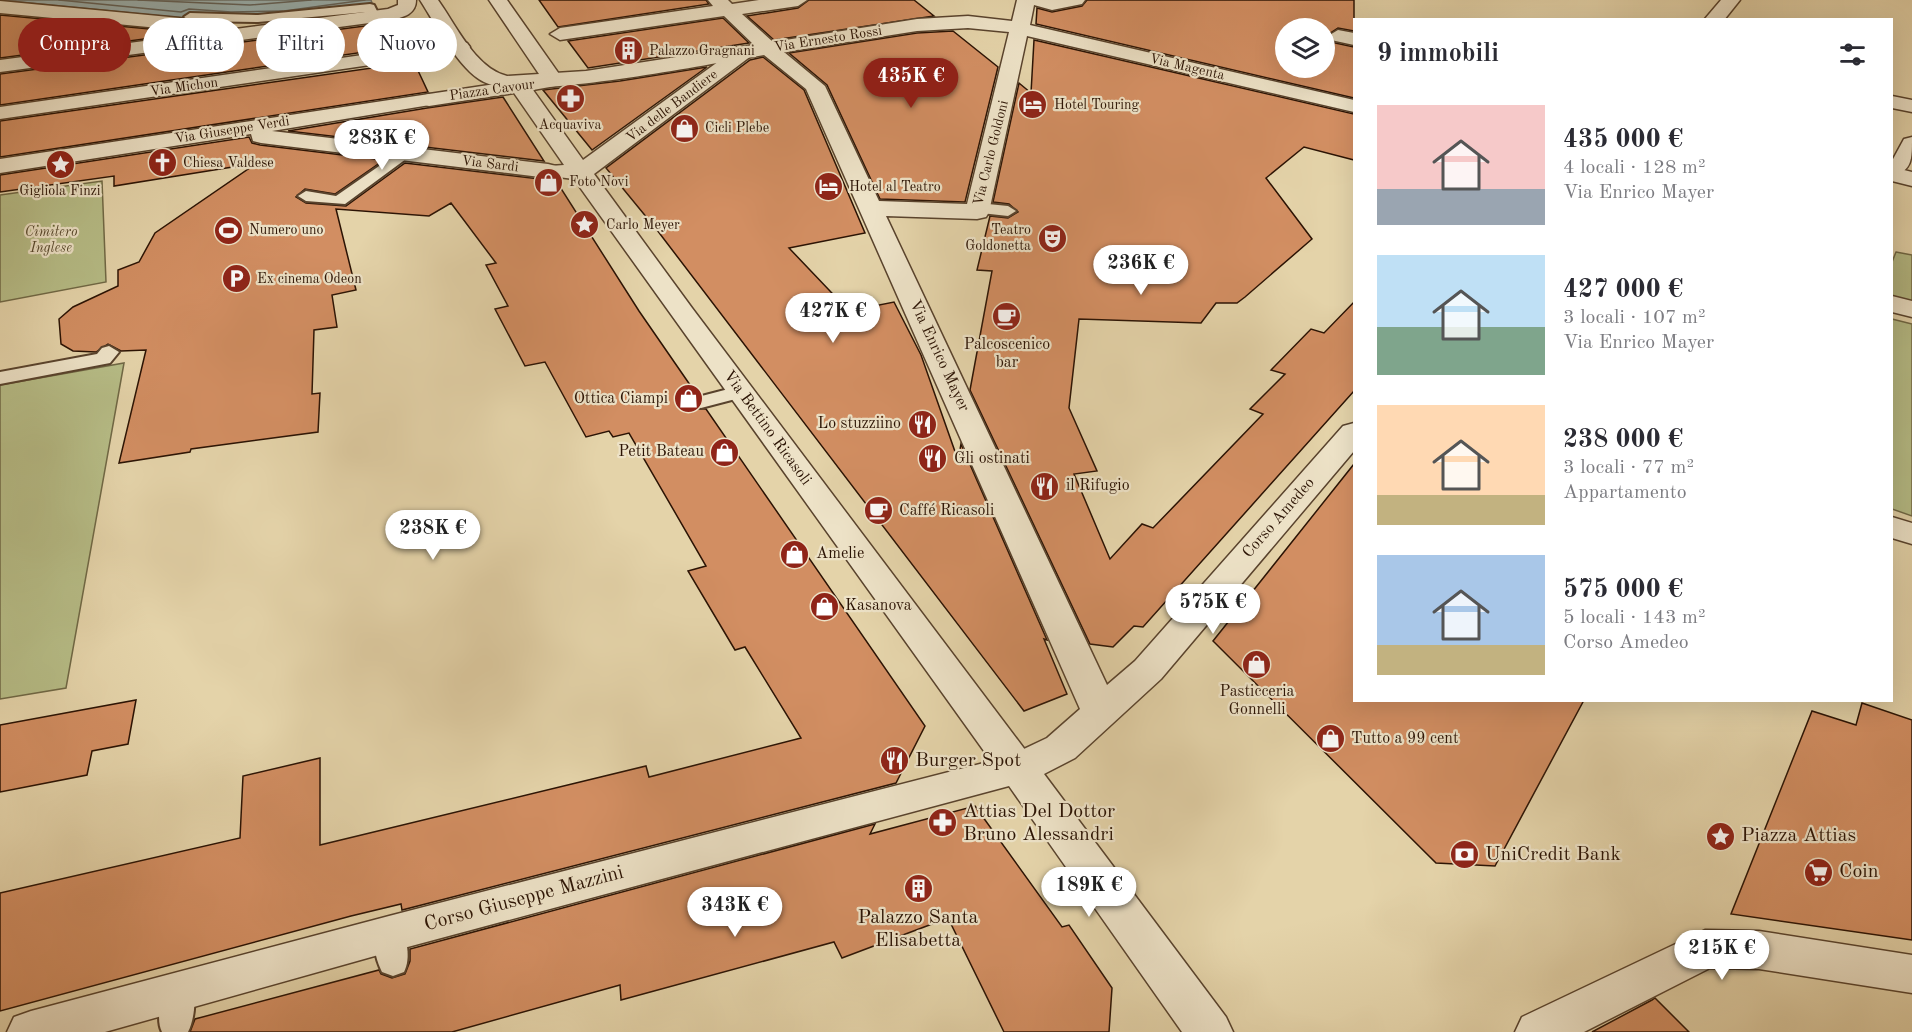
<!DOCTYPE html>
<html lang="it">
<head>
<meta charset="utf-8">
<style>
	:root { --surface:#fff; --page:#f2f2f3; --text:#2b2b33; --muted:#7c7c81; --accent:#8f2418 }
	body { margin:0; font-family:"Old Standard TT",serif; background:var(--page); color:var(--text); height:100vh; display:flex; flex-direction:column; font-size:22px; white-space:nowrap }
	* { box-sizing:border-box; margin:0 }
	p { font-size:20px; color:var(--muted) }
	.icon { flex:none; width:33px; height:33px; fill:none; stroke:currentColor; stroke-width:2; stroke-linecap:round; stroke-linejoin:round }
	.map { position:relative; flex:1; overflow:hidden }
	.sheet { position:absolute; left:1353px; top:18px; width:540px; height:684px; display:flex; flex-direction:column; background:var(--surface); border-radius:0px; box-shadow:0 6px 24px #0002 }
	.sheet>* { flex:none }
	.top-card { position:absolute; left:18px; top:18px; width:570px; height:54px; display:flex; gap:12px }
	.fabs { position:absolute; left:1275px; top:18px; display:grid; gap:12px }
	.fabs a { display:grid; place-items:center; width:60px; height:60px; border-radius:50%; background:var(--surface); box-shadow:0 6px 24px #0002; font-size:30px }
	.price { position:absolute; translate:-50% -51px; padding:0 14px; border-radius:21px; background:#fff; color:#222; font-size:20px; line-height:39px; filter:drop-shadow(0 2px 3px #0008) }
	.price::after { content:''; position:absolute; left:50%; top:36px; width:18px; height:14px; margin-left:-9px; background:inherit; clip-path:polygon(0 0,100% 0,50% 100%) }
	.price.on { background:var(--accent); color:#fff }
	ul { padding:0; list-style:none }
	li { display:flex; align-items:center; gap:18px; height:150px; padding:0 24px }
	li span { display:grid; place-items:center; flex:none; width:168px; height:120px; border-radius:0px; color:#555 }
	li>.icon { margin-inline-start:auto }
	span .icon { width:72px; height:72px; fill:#fffc; stroke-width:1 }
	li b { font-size:26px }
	h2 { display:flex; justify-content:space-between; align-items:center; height:72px; padding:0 24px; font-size:26px }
	.pill { padding:0 21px; border-radius:27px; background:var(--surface); box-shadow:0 6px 24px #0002; font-size:21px; line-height:54px }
	.pill.on { background:var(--accent); color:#fff }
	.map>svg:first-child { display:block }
	.green { fill:#b6bc86; stroke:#706845; stroke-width:1.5 }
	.water { fill:#9bb4b4; stroke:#6e746e; stroke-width:1.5 }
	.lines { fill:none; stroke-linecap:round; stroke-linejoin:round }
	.shore { stroke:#63645c; stroke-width:1.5 }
	.building { fill:#d28e62; stroke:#2b1304; stroke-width:1.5; fill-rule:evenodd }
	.service-casing { stroke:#59432d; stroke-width:4 }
	.pedestrian-casing { stroke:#59432d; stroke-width:3 }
	.minor-casing { stroke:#59432d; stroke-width:3 }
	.service { fill:#ede2c7; fill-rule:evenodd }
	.pedestrian { fill:#ede2c7; fill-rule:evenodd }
	.minor { fill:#ede2c7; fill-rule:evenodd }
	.labels { text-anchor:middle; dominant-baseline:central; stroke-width:4.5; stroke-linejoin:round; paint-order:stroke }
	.far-street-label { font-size:14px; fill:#2b1304; stroke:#ede2c7 }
	.far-poi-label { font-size:14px; fill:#2b1304; stroke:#ede2c7; text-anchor:start }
	.far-park-label { font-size:14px; font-style:italic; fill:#55462b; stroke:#ede2c7 }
	.poi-label { font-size:16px; fill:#2b1304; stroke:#ede2c7; text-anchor:start }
	.street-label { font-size:16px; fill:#2b1304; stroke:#ede2c7 }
	.near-poi-label { font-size:20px; fill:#2b1304; stroke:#ede2c7; text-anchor:start }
	.near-street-label { font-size:20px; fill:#2b1304; stroke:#ede2c7 }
</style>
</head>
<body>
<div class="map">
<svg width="1912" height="1032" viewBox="0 0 1912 1032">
	<rect width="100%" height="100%" fill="#e4d3a9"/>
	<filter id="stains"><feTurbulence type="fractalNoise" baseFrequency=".00333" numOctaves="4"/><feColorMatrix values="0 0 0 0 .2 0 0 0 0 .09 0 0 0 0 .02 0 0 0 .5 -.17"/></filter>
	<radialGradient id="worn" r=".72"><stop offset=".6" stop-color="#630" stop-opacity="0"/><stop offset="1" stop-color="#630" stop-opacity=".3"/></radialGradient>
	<!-- green -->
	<g class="green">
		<polygon points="102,181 106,282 0,302 0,195"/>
		<polygon points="1896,252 1912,255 1912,303 1892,297 1892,262"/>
		<polygon points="1892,319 1912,324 1912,516 1892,509"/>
		<polygon points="124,363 66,688 0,699 0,385"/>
	</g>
	<!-- water -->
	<polygon class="water" points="0,0 371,0 373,6 285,17 189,15 183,18"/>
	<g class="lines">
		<!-- shore -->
		<g class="shore">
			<polyline points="59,0 181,12 189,9 231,12 283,11"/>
			<polyline points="138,0 250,5 311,0"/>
			<polyline points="284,11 365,0"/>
		</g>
	</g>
	<!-- building -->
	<g class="building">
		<polygon points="539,0 706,0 709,4 558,27"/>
		<polygon points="809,0 914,0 934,16 774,40 747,16 798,8"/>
		<path d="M1087 0H1354V31L1338 28 1326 36 1331 42 1354 47V98L1036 24 1037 8 1052 12 1082 6ZM1286 28H1324V68H1286Z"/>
		<polygon points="0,15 182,32 182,34 0,58"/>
		<polygon points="723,18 749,43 588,68 568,41"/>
		<polygon points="395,22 406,46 0,105 0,74"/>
		<polygon points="953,31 998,67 965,202 880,199 827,85 789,53 917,33"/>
		<polygon points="1034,40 1354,114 1354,160 1304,147 1266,178 1312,239 1245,297 1237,303 1216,303 1201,323 1079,319 1069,408 1097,471 1074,474 1110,559 1142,524 1153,528 1263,414 1250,409 1285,374 1271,370 1311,329 1324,333 1354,302 1354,391 1143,627 1134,626 1113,647 1090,644 970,390 992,271 977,270 990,216 1008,218 1018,212 1009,204 993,202 1019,83 1031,93"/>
		<polygon points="763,57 804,90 865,233 789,248 849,311 894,302 921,355 958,460 961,444 1047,640 1044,639 1067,694 1024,711 657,230 606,168 750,60"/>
		<polygon points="414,62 428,92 0,157 0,121"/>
		<polygon points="707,67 592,150 543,90 620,81"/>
		<polygon points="503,97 544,161 288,131 427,108"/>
		<polygon points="249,137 252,143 260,145 384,160 335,194 305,189 296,197 306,203 346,206 405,163 548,180 555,179 639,311 697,395 692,397 689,403 693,408 706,409 925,726 896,783 402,910 401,904 351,916 0,1011 0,893 240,838 243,776 320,758 320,845 646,766 649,777 801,738 745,647 735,650 688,571 706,566 629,433 613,437 609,431 586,437 545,362 525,366 495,309 508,306 486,265 496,263 451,203 429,216 336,209 356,290 332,295 337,327 314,330 312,394 320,393 318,432 191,449 190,452 119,463 146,350 121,351 108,344 96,352 73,351 61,344 59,319 73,307 118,286 118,270 139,262 155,233 257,163 114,186 114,176 0,192 0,175"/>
		<polygon points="1354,464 1354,700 1584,700 1495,866 1436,863 1213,641"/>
		<polygon points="136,700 128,744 92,751 87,775 0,792 0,725"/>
		<polygon points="1862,703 1912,720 1912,940 1731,914 1812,711 1856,725"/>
		<polygon points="975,806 1062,927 1069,925 1112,988 1109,1032 1004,1032 948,918 842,958 834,942 621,1000 620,985 452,1032 190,1032 195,1019 379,970 381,974 392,978 405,974 410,961 410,949 875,824 870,834"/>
		<polygon points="1655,998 1689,1032 1592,1032 1652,1000"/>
	</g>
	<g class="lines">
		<defs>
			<g id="service">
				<polygon points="370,4 374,5 380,17 379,20 369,20 366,12 258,22 190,21 184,17 190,13 258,15"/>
				<polygon points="405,148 410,150 413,153 410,156 345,204 306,201 298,196 306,191 336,196"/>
				<polygon points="978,203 1008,206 1016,211 1008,216 972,212 970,208"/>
				<polygon points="109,346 119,352 110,363 0,384 0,372 97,354 102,348"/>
				<polygon points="740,386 747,388 750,392 747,396 701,408 694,406 691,402 694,398"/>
				<path d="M389 921 400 925C407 939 411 958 404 972L393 976 382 972C375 958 371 939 378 925Z"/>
				<path d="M179 978 190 981C197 995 195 1018 188 1032H162C155 1019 162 994 168 981Z"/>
			</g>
			<g id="pedestrian">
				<polygon points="489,0 507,0 564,81 561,85 533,90 583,160 737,48 751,48 754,52 751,56 594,174 692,308 1032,759 1038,769 1032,779 1018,784 1004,779 574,179 550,176 546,171 550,166 564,165 514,93 429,106 422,104 418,100 422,96 429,94 541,77"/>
				<polygon points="460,41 467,43 470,47 467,51 404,61 397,59 394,55 397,51 404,49"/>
				<polygon points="1892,167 1912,172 1912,186 1892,181"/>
				<polygon points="1892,296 1912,301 1912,317 1892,312"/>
			</g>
			<g id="minor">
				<path d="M398 0H416C416 14 404 17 392 20L0 72V60L388 9 398 5Z"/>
				<path d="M420 0H438C456 25 475 68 507 76L586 71 754 45 724 16 560 40 550 34 560 28 713 6 708 0H728L732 4 759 0H807L798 6 742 14 773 42 917 19 968 16 1012 21 1017 0H1085L1082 4 1052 10 1034 5 1030 25 1354 100V112L1027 36 989 212 986 217 977 219 886 216 1107 685 1135 661 1343 426 1354 423V451L1161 679 1075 758 1044 774 1226 1017 1233 1032H1182L1009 786 389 952 105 1032H7L14 1017 31 1011 389 916 1007 757 1047 738 1080 709 806 89 764 55C712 63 524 102 484 82 459 70 435 23 420 0ZM968 28 1009 32 967 204 879 201 825 86 784 52 917 31Z"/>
				<polygon points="1721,0 1740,0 1724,20 1704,20"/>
				<polygon points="0,1 201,20 211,26 201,32 0,13"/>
				<polygon points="1338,30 1354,33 1354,45 1331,40 1328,36"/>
				<polygon points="404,49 411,51 414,55 411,59 0,119 0,107"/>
				<polygon points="429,94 436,96 440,100 436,104 272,131 548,164 556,166 560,171 556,176 548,178 261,143 253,141 251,134 0,173 0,159"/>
				<polygon points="1892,96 1912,100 1912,112 1892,108"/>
				<path d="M1912 137C1912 160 1912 171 1892 176V161L1904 139Z"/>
				<polygon points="1892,517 1912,523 1912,544 1892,538"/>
				<polygon points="1705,930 1759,931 1912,955 1912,993 1759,969 1710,968 1584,1032 1515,1032 1522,1017"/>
			</g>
		</defs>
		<!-- service casing -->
		<use href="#service" class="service-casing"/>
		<!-- pedestrian casing -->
		<use href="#pedestrian" class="pedestrian-casing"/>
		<!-- minor casing -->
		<use href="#minor" class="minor-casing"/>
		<!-- service -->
		<use href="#service" class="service"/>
		<!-- pedestrian -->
		<use href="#pedestrian" class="pedestrian"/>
		<!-- minor -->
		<use href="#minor" class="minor"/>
	</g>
	<!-- icons -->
	<defs>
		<symbol id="building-disc" viewBox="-11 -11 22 22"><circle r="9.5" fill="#8f2418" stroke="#ede2c7"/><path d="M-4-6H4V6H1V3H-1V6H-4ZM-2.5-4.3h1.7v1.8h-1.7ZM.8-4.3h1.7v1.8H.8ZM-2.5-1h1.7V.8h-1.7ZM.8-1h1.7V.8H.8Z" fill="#fff"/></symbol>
		<symbol id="pharmacy-disc" viewBox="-11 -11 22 22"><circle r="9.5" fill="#8f2418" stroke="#ede2c7"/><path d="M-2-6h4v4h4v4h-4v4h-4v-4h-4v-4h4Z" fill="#fff"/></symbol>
		<symbol id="hotel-disc" viewBox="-11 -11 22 22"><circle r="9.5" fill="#8f2418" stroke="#ede2c7"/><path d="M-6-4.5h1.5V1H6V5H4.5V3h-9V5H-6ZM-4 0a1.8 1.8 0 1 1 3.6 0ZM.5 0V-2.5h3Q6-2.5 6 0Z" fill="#fff"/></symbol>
		<symbol id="shop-disc" viewBox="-11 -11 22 22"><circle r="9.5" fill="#8f2418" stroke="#ede2c7"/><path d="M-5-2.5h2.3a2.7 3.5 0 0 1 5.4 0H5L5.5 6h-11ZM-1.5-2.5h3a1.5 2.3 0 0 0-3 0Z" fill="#fff"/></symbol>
		<symbol id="church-disc" viewBox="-11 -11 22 22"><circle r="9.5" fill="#8f2418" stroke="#ede2c7"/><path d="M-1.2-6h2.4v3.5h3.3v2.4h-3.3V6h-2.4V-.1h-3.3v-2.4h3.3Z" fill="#fff"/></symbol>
		<symbol id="sight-disc" viewBox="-11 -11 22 22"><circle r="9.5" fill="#8f2418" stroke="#ede2c7"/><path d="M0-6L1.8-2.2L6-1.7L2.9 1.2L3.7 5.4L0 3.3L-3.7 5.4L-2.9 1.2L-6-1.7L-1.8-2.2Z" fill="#fff"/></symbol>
		<symbol id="stadium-disc" viewBox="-11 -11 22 22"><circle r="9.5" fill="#8f2418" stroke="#ede2c7"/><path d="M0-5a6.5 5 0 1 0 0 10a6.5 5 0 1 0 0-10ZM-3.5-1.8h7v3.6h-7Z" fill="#fff"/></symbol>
		<symbol id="theatre-disc" viewBox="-11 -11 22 22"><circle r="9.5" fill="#8f2418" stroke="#ede2c7"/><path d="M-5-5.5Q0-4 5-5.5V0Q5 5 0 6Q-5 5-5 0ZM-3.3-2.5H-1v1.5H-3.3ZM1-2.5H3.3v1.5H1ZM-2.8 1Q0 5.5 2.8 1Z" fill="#fff"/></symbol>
		<symbol id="parking-disc" viewBox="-11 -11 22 22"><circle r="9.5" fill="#8f2418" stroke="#ede2c7"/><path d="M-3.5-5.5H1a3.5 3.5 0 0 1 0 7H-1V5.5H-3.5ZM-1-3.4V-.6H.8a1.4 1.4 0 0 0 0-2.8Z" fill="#fff"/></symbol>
		<symbol id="cafe-disc" viewBox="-11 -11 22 22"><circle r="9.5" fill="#8f2418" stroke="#ede2c7"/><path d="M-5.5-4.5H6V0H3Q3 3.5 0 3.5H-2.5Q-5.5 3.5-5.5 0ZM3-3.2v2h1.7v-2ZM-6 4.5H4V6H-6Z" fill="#fff"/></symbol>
		<symbol id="restaurant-disc" viewBox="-11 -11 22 22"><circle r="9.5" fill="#8f2418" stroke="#ede2c7"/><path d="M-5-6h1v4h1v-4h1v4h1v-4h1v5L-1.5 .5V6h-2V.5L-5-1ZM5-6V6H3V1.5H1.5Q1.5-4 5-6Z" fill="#fff"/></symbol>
		<symbol id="bank-disc" viewBox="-11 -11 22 22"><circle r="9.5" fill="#8f2418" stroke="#ede2c7"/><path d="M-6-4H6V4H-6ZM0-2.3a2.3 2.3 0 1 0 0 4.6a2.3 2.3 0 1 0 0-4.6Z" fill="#fff"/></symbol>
		<symbol id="supermarket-disc" viewBox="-11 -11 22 22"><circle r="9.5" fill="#8f2418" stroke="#ede2c7"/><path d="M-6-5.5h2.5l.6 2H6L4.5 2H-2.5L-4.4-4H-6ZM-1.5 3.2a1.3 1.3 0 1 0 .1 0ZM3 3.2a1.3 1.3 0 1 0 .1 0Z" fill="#fff"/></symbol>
	</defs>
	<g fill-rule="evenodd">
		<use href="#building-disc" x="612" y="34" width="33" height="33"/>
		<use href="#pharmacy-disc" x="554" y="82" width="33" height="33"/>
		<use href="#hotel-disc" x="1016" y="88" width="33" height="33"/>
		<use href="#shop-disc" x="668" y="112" width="33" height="33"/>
		<use href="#church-disc" x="146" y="146" width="33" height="33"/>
		<use href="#sight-disc" x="44" y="148" width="33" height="33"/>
		<use href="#shop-disc" x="532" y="166" width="33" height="33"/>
		<use href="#hotel-disc" x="812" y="170" width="33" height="33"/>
		<use href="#sight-disc" x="568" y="208" width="33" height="33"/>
		<use href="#stadium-disc" x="212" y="214" width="33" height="33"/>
		<use href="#theatre-disc" x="1036" y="222" width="33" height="33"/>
		<use href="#parking-disc" x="220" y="262" width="33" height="33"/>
		<use href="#cafe-disc" x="990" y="300" width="33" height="33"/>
		<use href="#shop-disc" x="672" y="382" width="33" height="33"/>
		<use href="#restaurant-disc" x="906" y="408" width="33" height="33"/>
		<use href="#shop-disc" x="708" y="436" width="33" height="33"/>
		<use href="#restaurant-disc" x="916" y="442" width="33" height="33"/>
		<use href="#restaurant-disc" x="1028" y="470" width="33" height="33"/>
		<use href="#cafe-disc" x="862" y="494" width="33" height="33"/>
		<use href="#shop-disc" x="778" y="538" width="33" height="33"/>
		<use href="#shop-disc" x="808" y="590" width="33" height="33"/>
		<use href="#shop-disc" x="1240" y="648" width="33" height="33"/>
		<use href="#shop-disc" x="1314" y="722" width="33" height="33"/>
		<use href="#restaurant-disc" x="878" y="744" width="33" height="33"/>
		<use href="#pharmacy-disc" x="926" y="806" width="33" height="33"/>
		<use href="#sight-disc" x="1704" y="820" width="33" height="33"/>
		<use href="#bank-disc" x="1448" y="838" width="33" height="33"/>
		<use href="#supermarket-disc" x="1802" y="856" width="33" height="33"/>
		<use href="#building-disc" x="902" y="872" width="33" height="33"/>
	</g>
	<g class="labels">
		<!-- far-street labels -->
		<g class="far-street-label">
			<text transform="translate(828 39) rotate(-9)">Via Ernesto Rossi</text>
			<text transform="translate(1187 67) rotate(13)">Via Magenta</text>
			<text transform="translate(184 87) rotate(-8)">Via Michon</text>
			<text transform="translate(492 90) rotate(-8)">Piazza Cavour</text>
			<text transform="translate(672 106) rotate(-37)">Via delle Bandiere</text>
			<text transform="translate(232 130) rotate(-9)">Via Giuseppe Verdi</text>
			<text transform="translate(991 153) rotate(-76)">Via Carlo Goldoni</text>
			<text transform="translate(490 164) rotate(7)">Via Sardi</text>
		</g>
		<!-- far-poi labels -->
		<g class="far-poi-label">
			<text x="649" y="51">Palazzo Gragnani</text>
			<text x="1054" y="105">Hotel Touring</text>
			<text x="570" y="125" text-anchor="middle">Acquaviva</text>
			<text x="705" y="128">Cicli Plebe</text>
			<text x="183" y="163">Chiesa Valdese</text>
			<text x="569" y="182">Foto Novi</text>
			<text x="849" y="187">Hotel al Teatro</text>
			<text x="60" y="191" text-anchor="middle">Gigliola Finzi</text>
			<text x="606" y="225">Carlo Meyer</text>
			<text x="249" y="230">Numero uno</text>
			<text x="1031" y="230" text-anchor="end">Teatro<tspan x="1031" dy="16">Goldonetta</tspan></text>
			<text x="257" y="279">Ex cinema Odeon</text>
		</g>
		<!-- far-park labels -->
		<g class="far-park-label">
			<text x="51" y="232">Cimitero<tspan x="51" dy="16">Inglese</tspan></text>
		</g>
		<!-- poi labels -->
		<g class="poi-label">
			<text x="1007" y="345" text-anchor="middle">Palcoscenico<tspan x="1007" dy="18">bar</tspan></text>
			<text x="668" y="399" text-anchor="end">Ottica Ciampi</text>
			<text x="901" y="424" text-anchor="end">Lo stuzziino</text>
			<text x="704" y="452" text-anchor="end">Petit Bateau</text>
			<text x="954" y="459">Gli ostinati</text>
			<text x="1066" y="486">il Rifugio</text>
			<text x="899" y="511">Caffé Ricasoli</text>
			<text x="816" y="554">Amelie</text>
			<text x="845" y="606">Kasanova</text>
			<text x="1257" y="692" text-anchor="middle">Pasticceria<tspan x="1257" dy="18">Gonnelli</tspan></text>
			<text x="1351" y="739">Tutto a 99 cent</text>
		</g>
		<!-- street labels -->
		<g class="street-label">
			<text transform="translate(939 356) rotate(65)">Via Enrico Mayer</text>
			<text transform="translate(767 428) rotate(54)">Via Bettino Ricasoli</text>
			<text transform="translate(1279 518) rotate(-49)">Corso Amedeo</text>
		</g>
		<!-- near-poi labels -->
		<g class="near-poi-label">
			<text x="915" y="761">Burger Spot</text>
			<text x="963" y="812">Attias Del Dottor<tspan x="963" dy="23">Bruno Alessandri</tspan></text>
			<text x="1741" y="836">Piazza Attias</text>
			<text x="1485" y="855">UniCredit Bank</text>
			<text x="1839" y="872">Coin</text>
			<text x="918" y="918" text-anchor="middle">Palazzo Santa<tspan x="918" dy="23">Elisabetta</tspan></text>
		</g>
		<!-- near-street labels -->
		<g class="near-street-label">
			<text transform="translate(524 899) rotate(-15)">Corso Giuseppe Mazzini</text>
		</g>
	</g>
	<rect width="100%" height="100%" filter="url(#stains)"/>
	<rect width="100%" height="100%" fill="url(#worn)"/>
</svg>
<div class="fabs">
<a><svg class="icon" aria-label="layers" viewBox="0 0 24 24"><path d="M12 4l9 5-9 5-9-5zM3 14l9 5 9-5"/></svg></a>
</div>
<b class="price on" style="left:911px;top:109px">435K €</b>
<b class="price" style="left:382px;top:171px">283K €</b>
<b class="price" style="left:1141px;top:296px">236K €</b>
<b class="price" style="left:833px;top:344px">427K €</b>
<b class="price" style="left:433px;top:561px">238K €</b>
<b class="price" style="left:1213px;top:635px">575K €</b>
<b class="price" style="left:1089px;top:918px">189K €</b>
<b class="price" style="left:735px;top:938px">343K €</b>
<b class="price" style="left:1722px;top:981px">215K €</b>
<div class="top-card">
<a class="pill on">Compra</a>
<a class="pill">Affitta</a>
<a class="pill">Filtri</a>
<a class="pill">Nuovo</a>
</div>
<section class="sheet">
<h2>9 immobili<svg class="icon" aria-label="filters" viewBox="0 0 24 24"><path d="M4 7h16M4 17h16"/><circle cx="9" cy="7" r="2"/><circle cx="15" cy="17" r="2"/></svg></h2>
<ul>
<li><span style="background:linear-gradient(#f6c9c9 70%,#9aa5b1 0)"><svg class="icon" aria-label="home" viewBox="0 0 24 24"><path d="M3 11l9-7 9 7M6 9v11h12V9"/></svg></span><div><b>435 000 €</b><p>4 locali · 128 m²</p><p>Via Enrico Mayer</p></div></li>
<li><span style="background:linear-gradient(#bfe0f5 60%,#7fa58c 0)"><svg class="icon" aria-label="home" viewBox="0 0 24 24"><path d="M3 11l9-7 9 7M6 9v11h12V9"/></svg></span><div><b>427 000 €</b><p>3 locali · 107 m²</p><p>Via Enrico Mayer</p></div></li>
<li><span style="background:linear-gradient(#ffd9b3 75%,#c2b280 0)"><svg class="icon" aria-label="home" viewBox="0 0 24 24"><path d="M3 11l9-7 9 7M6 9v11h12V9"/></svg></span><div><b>238 000 €</b><p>3 locali · 77 m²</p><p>Appartamento</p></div></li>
<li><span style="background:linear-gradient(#a9c7e8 75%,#c2b280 0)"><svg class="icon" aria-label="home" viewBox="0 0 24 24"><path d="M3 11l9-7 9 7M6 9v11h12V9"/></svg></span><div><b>575 000 €</b><p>5 locali · 143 m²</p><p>Corso Amedeo</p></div></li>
</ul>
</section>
</div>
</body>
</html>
